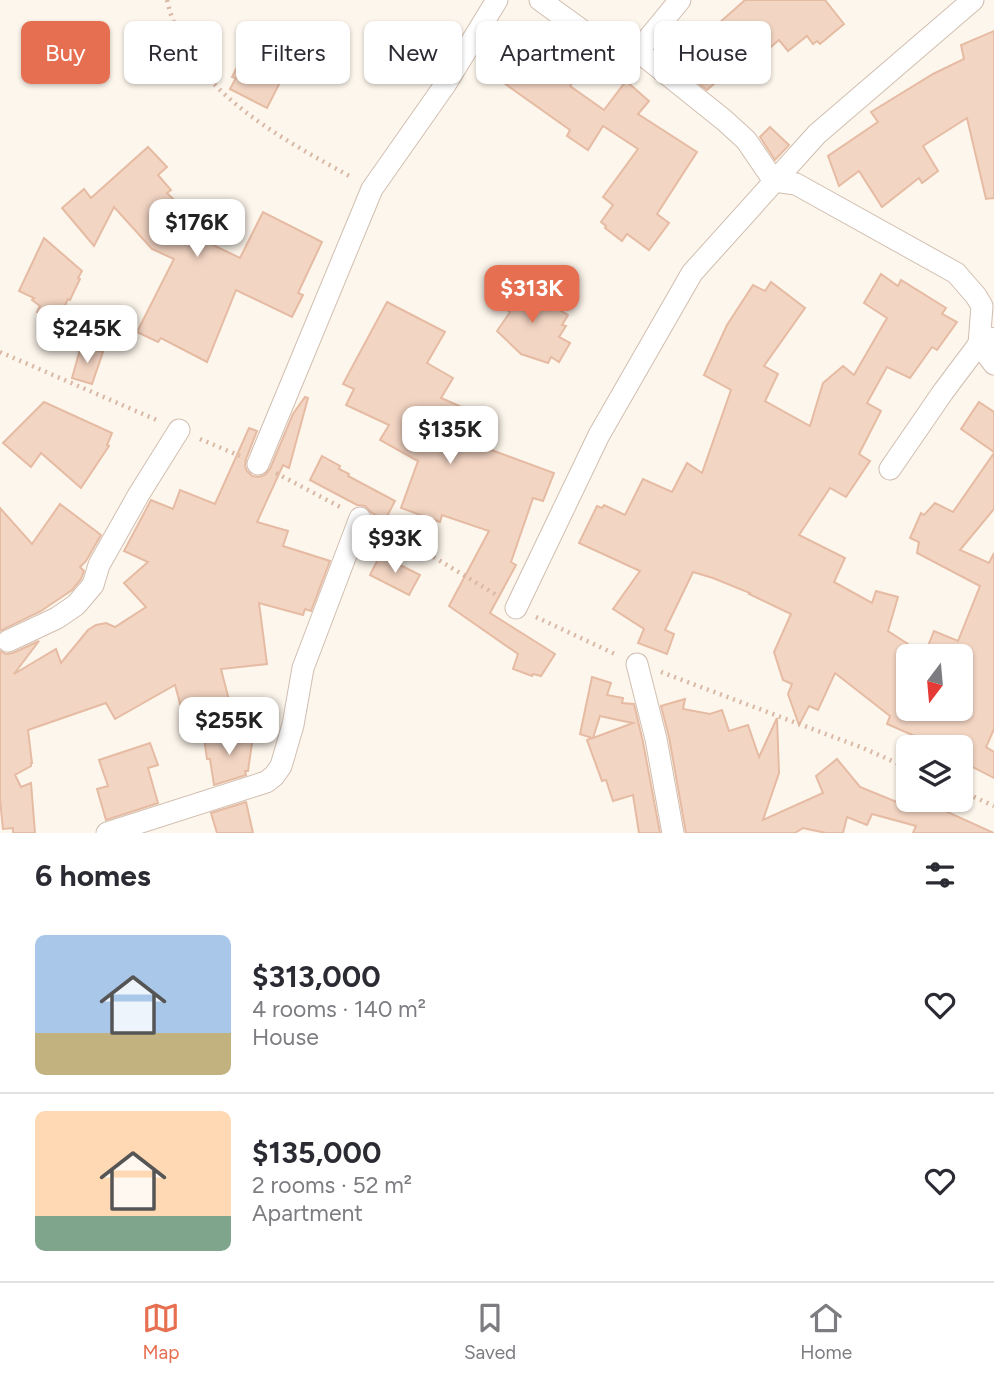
<!DOCTYPE html>
<html lang="en">
<head>
<meta charset="utf-8">
<style>
	:root { --surface:#fff; --page:#f2f2f3; --text:#2b2b33; --muted:#7c7c81; --line:#e1e1e2; --accent:#e76f51 }
	body { margin:0; font-family:Figtree,sans-serif; background:var(--page); color:var(--text); height:100vh; display:flex; flex-direction:column; font-size:26px; white-space:nowrap }
	* { box-sizing:border-box; margin:0 }
	p { font-size:23px; color:var(--muted) }
	.icon { flex:none; width:38px; height:38px; fill:none; stroke:currentColor; stroke-width:2; stroke-linecap:round; stroke-linejoin:round }
	.map { position:relative; height:833px; overflow:hidden }
	.drawer { display:flex; flex-direction:column; background:var(--surface); flex:1 }
	.drawer>* { flex:none }
	.guide { position:absolute; left:21px; top:21px; width:952px; height:63px; display:flex; gap:14px }
	.needle { width:46px; rotate:196deg }
	.controls { position:absolute; left:896px; top:644px; display:grid; gap:14px }
	.controls a { display:grid; place-items:center; width:77px; height:77px; border-radius:10px; background:var(--surface); box-shadow:0 2px 5px #0004; font-size:35px }
	.price { position:absolute; translate:-50% -60px; padding:0 16px; border-radius:14px; background:#fff; color:#222; font-size:23px; line-height:46px; filter:drop-shadow(0 2px 4px #0008) }
	.price::after { content:''; position:absolute; left:50%; top:42px; width:21px; height:16px; margin-left:-10px; background:inherit; clip-path:polygon(0 0,100% 0,50% 100%) }
	.price.active { background:var(--accent); color:#fff }
	ul { padding:0; list-style:none }
	li { display:flex; align-items:center; gap:21px; height:175px; padding:0 35px }
	li+li { border-top:2px solid var(--line) }
	li span { display:grid; place-items:center; flex:none; width:196px; height:140px; border-radius:10px; color:#555 }
	li>.icon { margin-inline-start:auto }
	span .icon { width:84px; height:84px; fill:#fffc; stroke-width:1 }
	li b { font-size:30px }
	h2 { display:flex; justify-content:space-between; align-items:center; height:84px; padding:0 35px; font-size:30px }
	.pill { padding:0 24px; border-radius:10px; background:var(--surface); box-shadow:0 2px 5px #0004; font-size:24px; line-height:63px }
	.pill.active { background:var(--accent); color:#fff }
	.tab-bar { display:flex; justify-content:space-around; align-items:center; height:98px; border-top:2px solid var(--line); background:var(--surface); font-size:19px; color:var(--muted) }
	.tab-bar a { display:grid; justify-items:center; gap:4px }
	.tab-bar .active { color:var(--accent) }
	.map>svg:first-child { display:block }
	.building { fill:#f3d5c3; stroke:#e6bba3; stroke-width:2; fill-rule:evenodd }
	.lines { fill:none; stroke-linecap:round; stroke-linejoin:round }
	.street-casing { stroke:#d1beb0; stroke-width:23 }
	.path { stroke:#d9b8a5; stroke-width:4.5; stroke-dasharray:2 5; stroke-linecap:butt }
	.street { stroke:#fff; stroke-width:21 }
</style>
</head>
<body>
<div class="map">
<svg width="994" height="833" viewBox="0 0 994 833">
	<rect width="100%" height="100%" fill="#fdf6ec"/>
	<!-- building -->
	<g class="building">
		<polygon points="745,0 825,0 844,24 820,44 817,41 813,44 807,36 788,51 779,40 758,58 756,55 743,66 739,62 707,90 679,67 688,60 683,55"/>
		<polygon points="277,26 302,39 267,108 230,89 236,78 232,77 243,55 249,58 256,45 260,46 269,29 274,32"/>
		<polygon points="994,31 994,198 986,199 967,118 923,146 938,171 922,183 919,178 882,207 859,171 839,186 828,156 878,122 871,112 933,74 964,59 961,45"/>
		<polygon points="502,34 519,46 524,39 578,76 570,86 604,110 626,81 649,101 638,114 697,152 657,214 669,223 649,250 627,234 622,241 605,228 606,226 601,222 613,205 603,197 638,149 603,126 588,150 567,136 570,130 480,66"/>
		<polygon points="770,127 789,145 775,160 760,137"/>
		<polygon points="148,147 167,167 158,175 171,190 167,193 173,199 161,209 176,226 176,227 240,258 263,212 322,242 298,293 303,295 292,317 236,290 207,362 161,338 158,342 137,332 174,259 152,249 114,207 94,246 62,208 84,189 91,198"/>
		<polygon points="44,238 82,271 78,278 80,279 70,300 68,299 57,322 37,312 40,306 32,300 34,298 19,291"/>
		<polygon points="881,274 898,286 901,280 946,308 942,314 957,322 937,350 932,347 910,378 887,367 867,403 881,411 859,454 870,461 846,497 830,488 799,535 845,558 834,582 872,603 876,591 898,597 888,631 908,644 908,709 961,709 961,656 924,656 934,631 958,641 980,586 917,553 919,542 910,538 921,513 924,515 935,503 953,512 994,453 994,509 960,550 989,563 994,553 994,729 986,747 994,752 994,778 961,761 961,747 940,747 887,724 890,716 835,673 818,710 809,706 799,725 788,694 792,684 783,680 774,652 791,614 749,594 750,593 713,578 693,572 665,630 674,634 667,654 638,643 644,629 613,609 640,571 579,543 597,506 602,508 604,505 625,515 643,479 672,492 687,463 702,473 731,390 704,375 727,325 753,285 765,291 771,282 805,308 764,366 778,374 765,401 810,426 823,383 843,366 854,375 887,318 864,303"/>
		<polygon points="509,280 568,315 562,325 566,326 559,337 570,343 559,362 551,357 548,363 521,354 497,331 510,312 496,304"/>
		<polygon points="387,302 445,332 427,363 453,378 441,398 471,411 468,419 472,420 464,440 554,473 543,501 533,498 511,562 516,565 490,613 555,654 541,676 533,674 532,676 513,669 518,654 449,606 489,531 442,515 440,522 401,508 418,461 380,440 389,425 346,405 354,389 343,384"/>
		<polygon points="81,346 103,352 92,384 72,378"/>
		<polygon points="305,397 308,398 289,468 283,465 257,522 288,531 283,546 330,561 311,611 305,609 303,615 259,603 267,664 221,669 230,704 184,718 175,685 115,719 106,703 28,730 32,763 31,763 31,766 15,775 21,787 31,783 35,833 13,833 13,828 3,829 0,800 0,651 6,654 13,653 39,641 14,674 56,649 61,663 88,630 96,625 106,623 115,627 146,607 124,583 148,562 124,551 151,500 173,509 180,490 215,504 249,428 257,431 246,459 245,466 247,471 252,476 259,477 265,475 270,469 293,414"/>
		<polygon points="44,402 112,433 107,445 109,446 81,488 41,453 31,467 3,443"/>
		<polygon points="979,402 994,412 994,452 961,429"/>
		<polygon points="322,456 340,466 339,469 349,474 348,476 395,501 385,520 372,513 365,506 357,505 310,480"/>
		<polygon points="60,504 101,535 86,561 80,567 84,571 81,579 72,590 41,611 0,631 0,508 32,544"/>
		<polygon points="380,555 420,575 409,595 370,575"/>
		<path d="M592 677 611 683 607 695 623 698 622 703 634 704 643 742 660 833H639L633 795 613 801 606 780 602 781 587 740 592 738 580 734ZM600 716 618 720 633 723 593 738Z"/>
		<polygon points="685,699 683,709 710,714 722,710 729,731 748,725 759,757 777,718 779,773 763,820 823,793 816,776 837,759 860,787 899,803 900,800 921,800 994,833 913,833 916,826 872,814 867,825 847,817 843,833 826,833 803,828 795,833 686,833 669,737 661,706"/>
		<polygon points="253,736 248,771 245,771 246,775 214,785 210,759 207,759 204,738"/>
		<polygon points="150,743 158,765 148,768 158,803 106,820 97,789 108,786 99,760"/>
		<polygon points="246,802 253,833 217,833 211,813"/>
	</g>
	<g class="lines">
		<defs>
			<g id="street">
				<polyline points="540,0 583,31 601,39 638,51 724,120 746,140 774,181 796,184 956,273 976,296 982,306 979,344 994,364"/>
				<polyline points="638,51 680,0"/>
				<polyline points="258,464 372,189 445,85 497,0"/>
				<polyline points="890,469 943,392 979,344 990,338"/>
				<polyline points="516,608 599,435 692,273 817,134 973,0"/>
				<polyline points="8,641 57,618 76,605 93,585 99,565 139,494 179,430"/>
				<polyline points="637,664 656,739 673,833"/>
				<polyline points="107,833 266,782 274,776 281,766 293,725 303,668 360,518"/>
			</g>
		</defs>
		<!-- street casing -->
		<use href="#street" class="street-casing"/>
		<!-- path -->
		<g class="path">
			<path d="M167 0C187 90 279 137 353 178"/>
			<polyline points="0,352 159,421"/>
			<polyline points="200,439 240,456"/>
			<polyline points="276,473 342,508"/>
			<polyline points="378,527 427,553 498,596"/>
			<polyline points="536,617 617,655"/>
			<polyline points="661,672 863,748 908,768"/>
			<polyline points="961,791 994,806"/>
		</g>
		<!-- street -->
		<use href="#street" class="street"/>
	</g>
</svg>
<div class="controls">
<a><svg class="needle" viewBox="-14 -14 28 28"><path d="M0-13l5 13h-10z" fill="#e53935"/><path d="M0 13l5-13h-10z" fill="#7c7c81"/></svg></a>
<a><svg class="icon" aria-label="layers" viewBox="0 0 24 24"><path d="M12 4l9 5-9 5-9-5zM3 14l9 5 9-5"/></svg></a>
</div>
<b class="price" style="left:197px;top:259px">$176K</b>
<b class="price active" style="left:532px;top:325px">$313K</b>
<b class="price" style="left:87px;top:365px">$245K</b>
<b class="price" style="left:450px;top:466px">$135K</b>
<b class="price" style="left:395px;top:575px">$93K</b>
<b class="price" style="left:229px;top:757px">$255K</b>
<div class="guide">
<a class="pill active">Buy</a>
<a class="pill">Rent</a>
<a class="pill">Filters</a>
<a class="pill">New</a>
<a class="pill">Apartment</a>
<a class="pill">House</a>
</div>
</div>
<section class="drawer">
<h2>6 homes<svg class="icon" aria-label="filters" viewBox="0 0 24 24"><path d="M4 7h16M4 17h16"/><circle cx="9" cy="7" r="2"/><circle cx="15" cy="17" r="2"/></svg></h2>
<ul>
<li><span style="background:linear-gradient(#a9c7e8 70%,#c2b280 0)"><svg class="icon" aria-label="home" viewBox="0 0 24 24"><path d="M3 11l9-7 9 7M6 9v11h12V9"/></svg></span><div><b>$313,000</b><p>4 rooms · 140 m²</p><p>House</p></div><svg class="icon" aria-label="heart" viewBox="0 0 24 24"><path d="M12 20l-8-8c-3-5 5-10 8-4 3-6 11-1 8 4z"/></svg></li>
<li><span style="background:linear-gradient(#ffd9b3 75%,#7fa58c 0)"><svg class="icon" aria-label="home" viewBox="0 0 24 24"><path d="M3 11l9-7 9 7M6 9v11h12V9"/></svg></span><div><b>$135,000</b><p>2 rooms · 52 m²</p><p>Apartment</p></div><svg class="icon" aria-label="heart" viewBox="0 0 24 24"><path d="M12 20l-8-8c-3-5 5-10 8-4 3-6 11-1 8 4z"/></svg></li>
</ul>
</section>
<nav class="tab-bar">
<a class="active"><svg class="icon" aria-label="map" viewBox="0 0 24 24"><path d="M3 6l6-2 6 2 6-2v14l-6 2-6-2-6 2zM9 4v14M15 6v14"/></svg>Map</a>
<a><svg class="icon" aria-label="saved" viewBox="0 0 24 24"><path d="M7 4h10v16l-5-4-5 4z"/></svg>Saved</a>
<a><svg class="icon" aria-label="home" viewBox="0 0 24 24"><path d="M3 11l9-7 9 7M6 9v11h12V9"/></svg>Home</a>
</nav>
</body>
</html>
